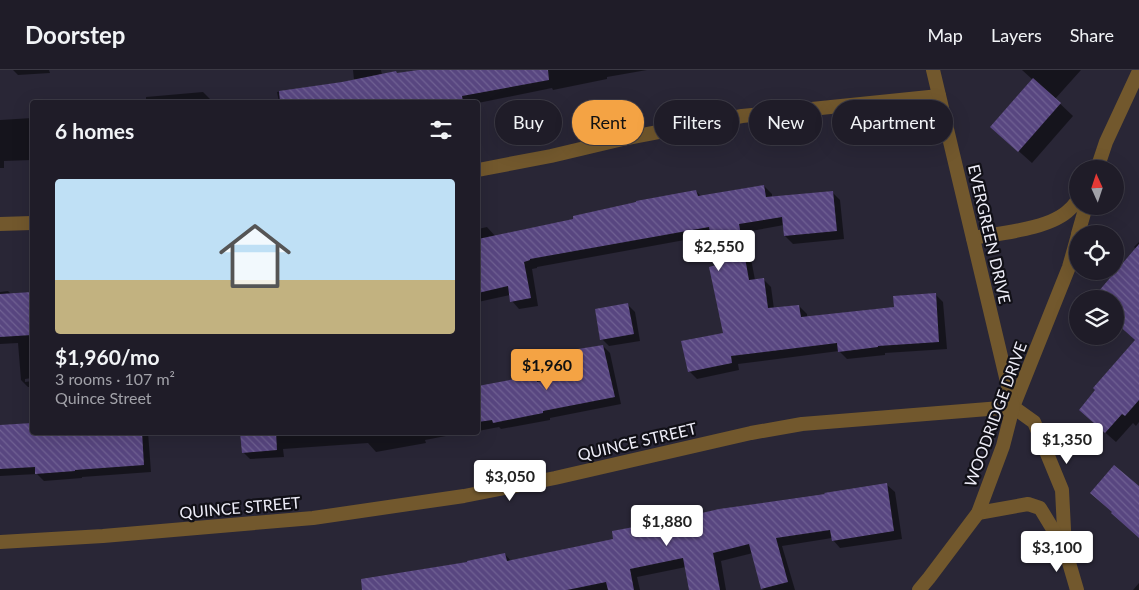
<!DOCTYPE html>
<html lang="en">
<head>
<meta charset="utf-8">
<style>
	:root { --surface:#1f1c28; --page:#2c2934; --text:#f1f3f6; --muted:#a1a1a8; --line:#3c3a45; --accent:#f4a344 }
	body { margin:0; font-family:Lato,sans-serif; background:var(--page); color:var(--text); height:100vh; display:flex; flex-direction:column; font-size:19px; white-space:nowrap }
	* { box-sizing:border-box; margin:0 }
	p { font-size:16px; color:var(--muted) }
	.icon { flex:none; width:28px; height:28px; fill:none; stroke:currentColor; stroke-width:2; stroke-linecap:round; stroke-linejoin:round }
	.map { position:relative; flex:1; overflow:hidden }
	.drawer { position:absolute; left:30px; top:30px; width:450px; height:335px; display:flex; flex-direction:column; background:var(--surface); border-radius:5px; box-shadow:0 5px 20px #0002,0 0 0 1px var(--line) }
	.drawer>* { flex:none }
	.hud { position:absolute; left:495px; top:30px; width:475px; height:45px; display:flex; gap:10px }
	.needle { width:32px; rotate:357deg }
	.controls { position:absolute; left:1069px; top:90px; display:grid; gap:10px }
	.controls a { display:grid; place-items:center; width:55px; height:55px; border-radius:50%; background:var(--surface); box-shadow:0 5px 20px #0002,0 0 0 1px var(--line); font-size:25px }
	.price { position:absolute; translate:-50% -42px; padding:0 11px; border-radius:5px; background:#fff; color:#222; font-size:16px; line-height:32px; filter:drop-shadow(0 1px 2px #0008) }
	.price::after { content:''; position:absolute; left:50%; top:30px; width:15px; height:11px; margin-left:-8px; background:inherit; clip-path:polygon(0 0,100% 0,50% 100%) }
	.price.on { background:var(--accent); color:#111 }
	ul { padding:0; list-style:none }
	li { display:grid; align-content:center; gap:10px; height:265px; padding:0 25px }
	li span { display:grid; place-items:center; height:155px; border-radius:5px; color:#555 }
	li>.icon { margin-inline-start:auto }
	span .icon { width:90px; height:90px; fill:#fffc; stroke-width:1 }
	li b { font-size:21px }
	h2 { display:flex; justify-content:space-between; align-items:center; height:60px; padding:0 25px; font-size:21px }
	.tag { padding:0 18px; border-radius:22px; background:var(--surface); box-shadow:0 5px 20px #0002,0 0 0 1px var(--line); font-size:18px; line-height:45px }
	.tag.on { background:var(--accent); color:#111 }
	header { display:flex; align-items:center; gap:30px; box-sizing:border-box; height:70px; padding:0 25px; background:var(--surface); border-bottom:1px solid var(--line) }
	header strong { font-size:24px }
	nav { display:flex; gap:28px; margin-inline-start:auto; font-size:18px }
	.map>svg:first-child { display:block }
	.shadow { fill:#0007 }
	.building { fill:url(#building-back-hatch) }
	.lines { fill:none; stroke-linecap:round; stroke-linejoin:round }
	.service { stroke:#72582d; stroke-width:14 }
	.minor { stroke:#72582d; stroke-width:14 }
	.tertiary { stroke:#72582d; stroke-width:14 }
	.labels { text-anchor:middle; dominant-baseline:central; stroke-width:4.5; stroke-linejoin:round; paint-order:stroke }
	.street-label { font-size:16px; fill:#eeedf8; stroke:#111017 }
</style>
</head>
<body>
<header>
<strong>Doorstep</strong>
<nav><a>Map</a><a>Layers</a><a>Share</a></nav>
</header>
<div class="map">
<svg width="1139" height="520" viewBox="0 0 1139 520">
	<defs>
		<pattern id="building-back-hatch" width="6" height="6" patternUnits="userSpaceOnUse" patternTransform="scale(1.25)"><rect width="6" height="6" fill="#584680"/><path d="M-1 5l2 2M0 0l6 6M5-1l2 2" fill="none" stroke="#706193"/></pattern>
	</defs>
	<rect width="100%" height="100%" fill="#292636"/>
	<!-- shadow -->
	<g class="shadow">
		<polygon points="13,0 49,0 50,3 18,5"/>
		<polygon points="353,0 381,0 382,5 398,5 426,0 647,0 607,7 607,9 553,20 552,18 478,33 279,32 277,22 342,13 354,10"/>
		<polygon points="1022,0 1081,0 1055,29 1073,46 1032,93 1005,69 1033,10"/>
		<polygon points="203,22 211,30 211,32 146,32 146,27"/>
		<polygon points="32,48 32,90 4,91 4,98 0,98 0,50"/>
		<polygon points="764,116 772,124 772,128 832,122 840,130 844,169 793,174 785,166 784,155 746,162 755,210 763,209 771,217 774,239 799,236 807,244 807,247 895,238 935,224 943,232 947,279 885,283 885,285 847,289 839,281 738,294 739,300 697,309 689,301 724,264 717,196 712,165 537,197 537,198 532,199 538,236 519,239 512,231 510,225 478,232 478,159 487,157 495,166 575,150 696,121 702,127"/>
		<polygon points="1139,172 1139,352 1136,356 1133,353 1116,372 1091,350 1136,271 1115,251 1136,179 1134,177"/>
		<polygon points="8,221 11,224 32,223 32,308 25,309 25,312 32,311 32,317 28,317 21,310 18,273 0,274 0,222"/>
		<polygon points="627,234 635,242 640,271 609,276 602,269"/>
		<polygon points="603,276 610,283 621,334 550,348 550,350 501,359 499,357 478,361 478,317 536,306 542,312 584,303"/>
		<polygon points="32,354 32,362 148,362 151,402 82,407 82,408 44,411 37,404 0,406 0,356"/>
		<polygon points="242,362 467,362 425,370 426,373 376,382 368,373 283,379 284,387 250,389 243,382"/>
		<polygon points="887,415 895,422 902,469 840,478 833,470 832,468 782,476 795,520 764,520 762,519 753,483 721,491 726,520 690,520 686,497 637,507 640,520 378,520 468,493 505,484 511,491 615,470 651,456"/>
		<polygon points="1139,513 1139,520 1133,520"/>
	</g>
	<!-- building -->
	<g class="building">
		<polygon points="418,0 548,0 549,10 462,26 463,32 280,32 279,21 342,12 396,1 397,3"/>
		<polygon points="1033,8 1061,33 1018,82 990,57"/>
		<polygon points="764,115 766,127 833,121 837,161 784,166 782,147 739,154 749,210 764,208 768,238 799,235 801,247 894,237 893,226 936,223 939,272 878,276 878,277 838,282 837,273 731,286 732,293 688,302 681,271 723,263 709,197 716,195 709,157 530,189 530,190 524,192 531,228 510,232 508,216 478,223 478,169 573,149 573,146 636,132 636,131 696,120 698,126"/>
		<polygon points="1139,174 1139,330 1125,346 1122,344 1105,363 1079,340 1095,320 1093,318 1135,270 1115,252 1115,229 1092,229"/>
		<polygon points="32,222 32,265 0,267 0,224"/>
		<polygon points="628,233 634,264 600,270 595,239"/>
		<polygon points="603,275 615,327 543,341 543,343 493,353 492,350 478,352 478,316 536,305 537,312 582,302 578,279"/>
		<polygon points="32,353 32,362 142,362 144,395 75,400 75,401 35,404 35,397 0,399 0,355"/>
		<polygon points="240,362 276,362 277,380 242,383"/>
		<polygon points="1114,395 1139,416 1139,468 1111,443 1112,442 1090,423"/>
		<polygon points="887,413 894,461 832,471 830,460 776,468 788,512 761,519 749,474 713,483 720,520 689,520 683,488 630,499 634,520 608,520 606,512 567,520 362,520 361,509 467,492 467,491 505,483 507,491 613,469 612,461 650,454 650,455 719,439 825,424 824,423"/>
	</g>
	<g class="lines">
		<!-- service -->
		<path class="service" d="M973 168C1001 163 1051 159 1070 139 1073 137 1075 133 1078 130"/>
		<!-- minor -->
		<g class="minor">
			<polyline points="1097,99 1106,72 1139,1"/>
			<polyline points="478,100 551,86 627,68 742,46 939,26"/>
			<polyline points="0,154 32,153"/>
			<polyline points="1078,164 1086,136"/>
			<polyline points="1013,337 1034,352 1062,420 1065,479 1077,520"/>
			<polyline points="1013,337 1069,197 1078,165"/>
			<polyline points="978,443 1028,434 1040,438 1063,476"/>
			<polyline points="0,472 103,466 313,448 464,426 555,408 751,363 802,354 1013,337"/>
		</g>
		<!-- tertiary -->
		<polyline class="tertiary" points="919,520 929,508 978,443 1003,376 1013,337 933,0"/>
	</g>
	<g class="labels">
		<!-- street labels -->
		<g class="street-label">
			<text transform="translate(990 164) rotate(77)">EVERGREEN DRIVE</text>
			<text transform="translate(995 344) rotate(-70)">WOODRIDGE DRIVE</text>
			<text transform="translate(637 371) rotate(-13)">QUINCE STREET</text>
			<text transform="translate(240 437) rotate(-5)">QUINCE STREET</text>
		</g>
	</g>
</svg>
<div class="controls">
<a><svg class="needle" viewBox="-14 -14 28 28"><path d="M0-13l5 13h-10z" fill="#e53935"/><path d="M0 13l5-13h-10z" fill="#a1a1a8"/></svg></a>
<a><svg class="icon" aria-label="locate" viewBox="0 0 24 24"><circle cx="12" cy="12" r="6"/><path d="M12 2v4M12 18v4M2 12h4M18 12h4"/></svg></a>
<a><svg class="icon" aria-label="layers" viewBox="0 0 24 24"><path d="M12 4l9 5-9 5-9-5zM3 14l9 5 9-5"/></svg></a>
</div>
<b class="price" style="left:719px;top:202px">$2,550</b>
<b class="price on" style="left:547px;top:321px">$1,960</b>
<b class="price" style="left:1067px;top:395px">$1,350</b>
<b class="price" style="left:510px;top:432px">$3,050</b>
<b class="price" style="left:667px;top:477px">$1,880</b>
<b class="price" style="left:1057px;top:503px">$3,100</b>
<div class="hud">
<a class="tag">Buy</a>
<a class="tag on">Rent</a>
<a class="tag">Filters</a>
<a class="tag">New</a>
<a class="tag">Apartment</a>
</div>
<section class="drawer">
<h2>6 homes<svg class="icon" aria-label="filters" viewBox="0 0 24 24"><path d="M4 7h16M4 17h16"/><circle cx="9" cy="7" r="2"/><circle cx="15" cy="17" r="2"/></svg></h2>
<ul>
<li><span style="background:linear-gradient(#bfe0f5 65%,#c2b280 0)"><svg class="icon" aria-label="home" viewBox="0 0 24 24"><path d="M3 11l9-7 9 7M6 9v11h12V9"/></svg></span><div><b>$1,960/mo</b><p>3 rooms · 107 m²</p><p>Quince Street</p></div></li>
</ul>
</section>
</div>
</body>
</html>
